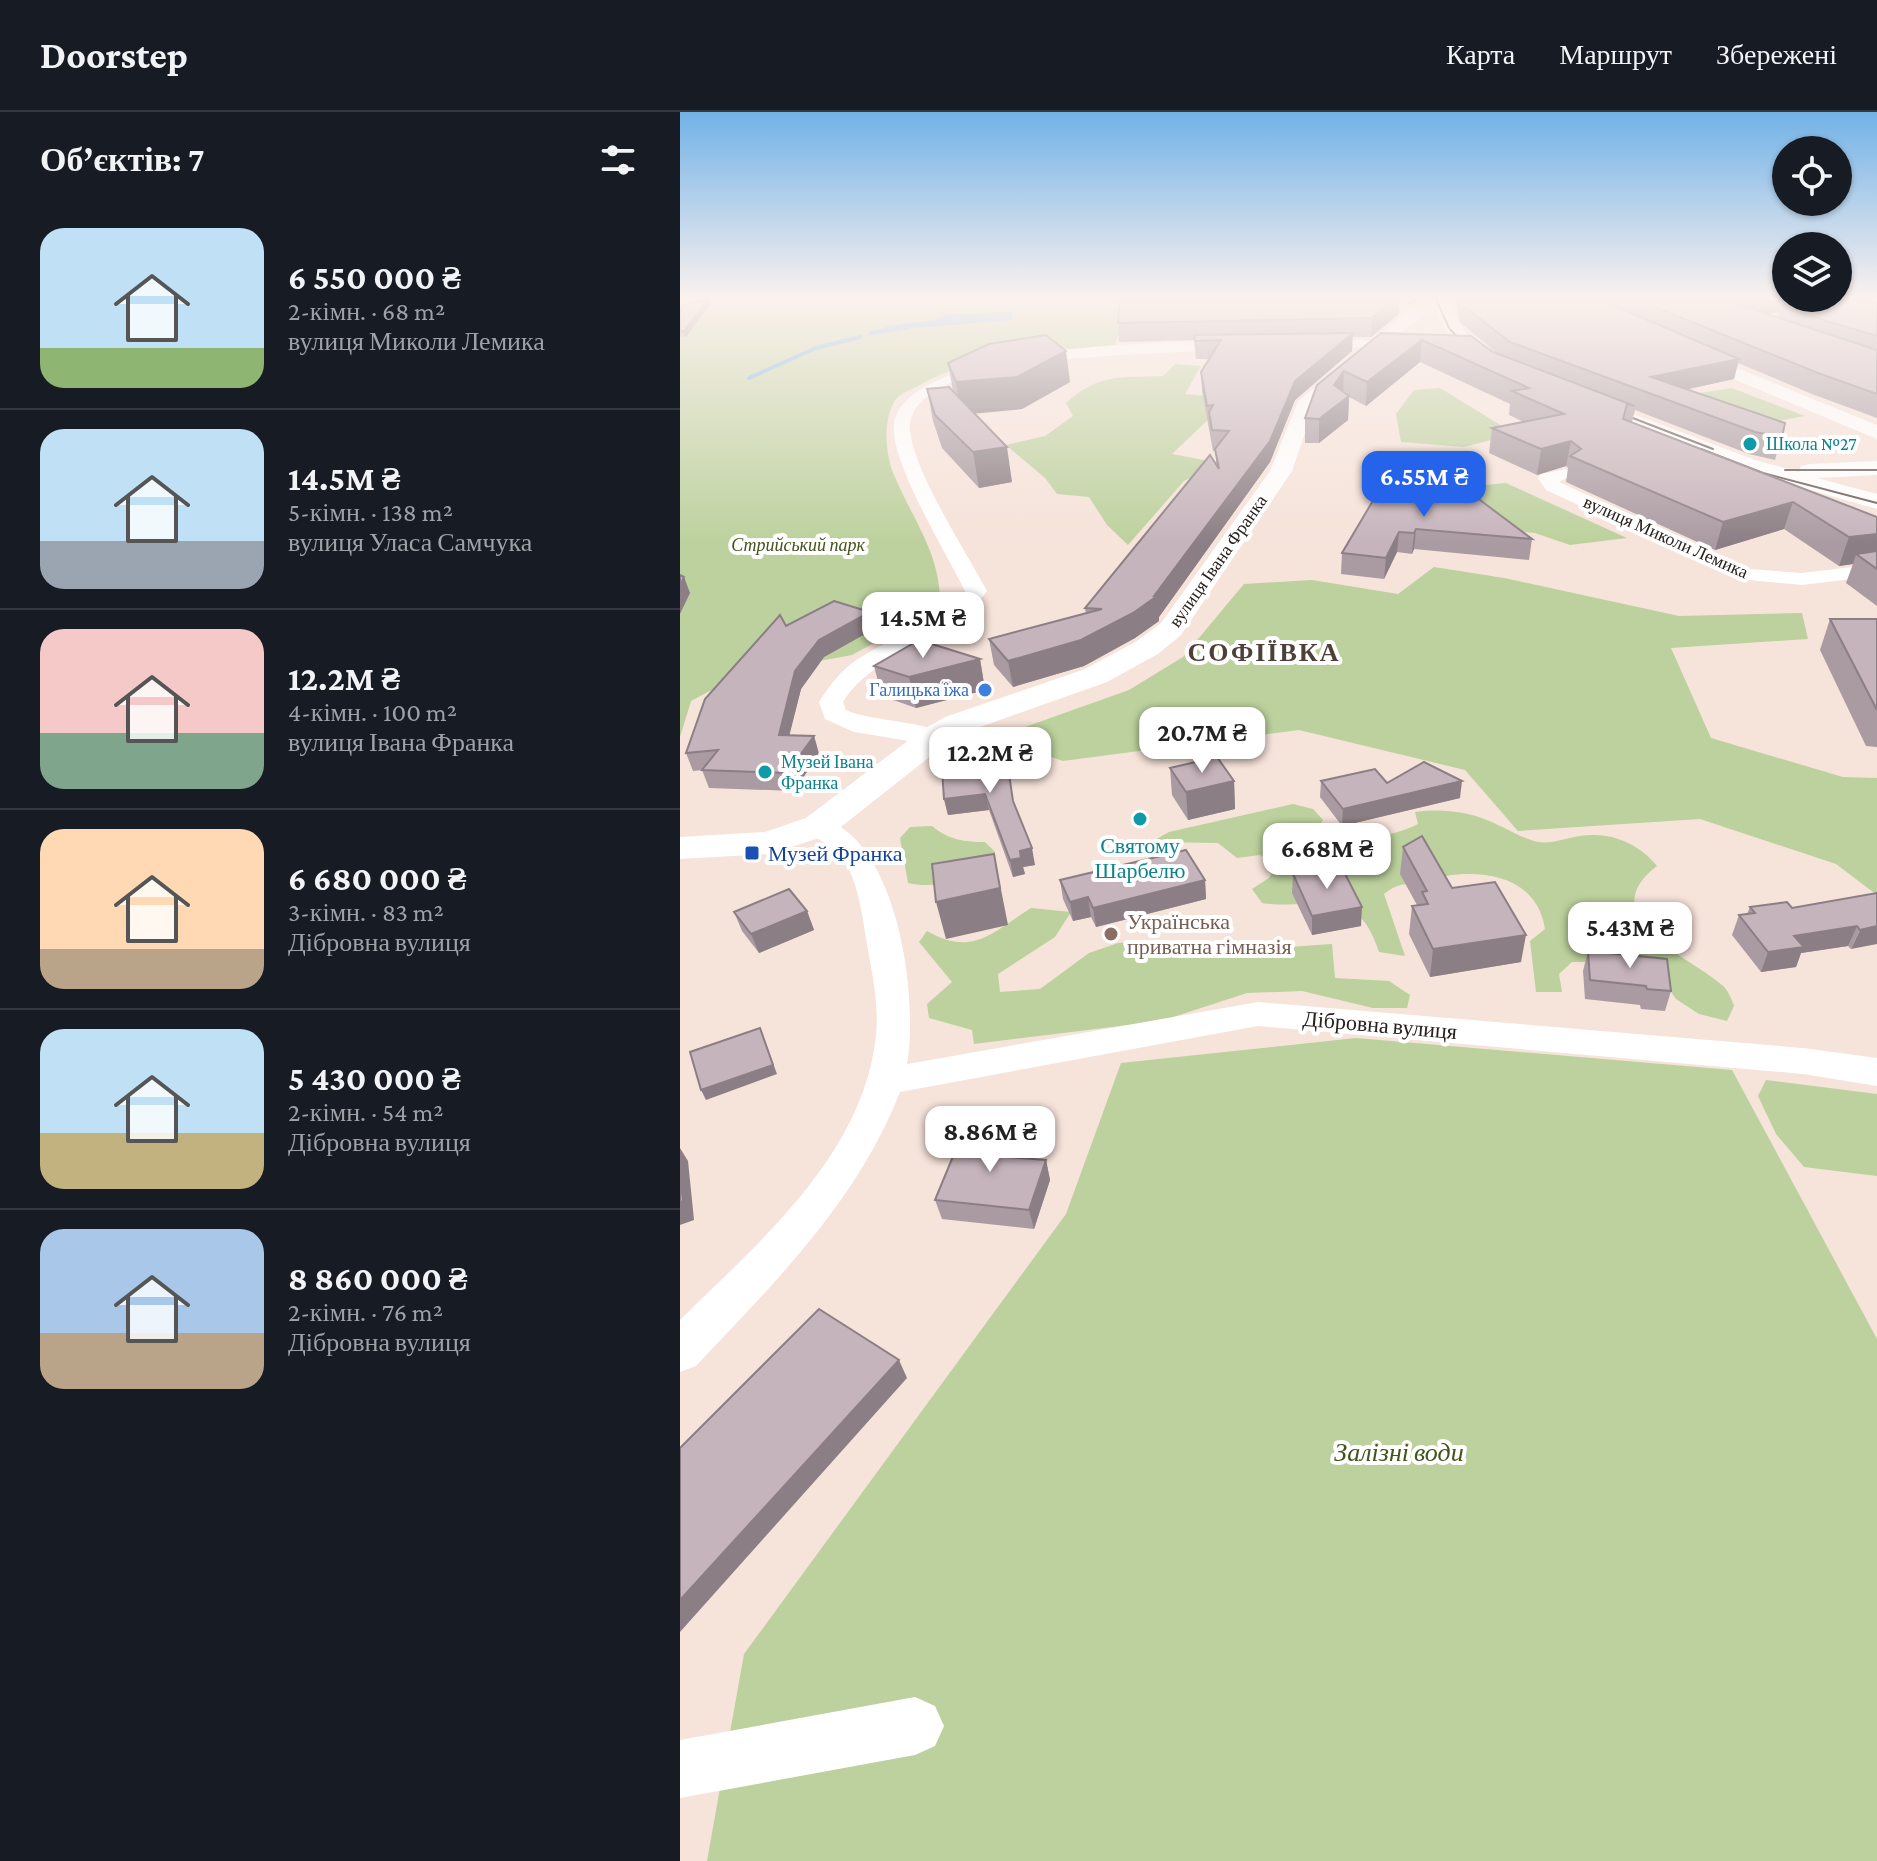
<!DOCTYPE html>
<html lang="uk">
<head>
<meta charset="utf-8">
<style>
	:root { --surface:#171b24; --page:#20242c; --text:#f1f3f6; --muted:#9ea1a6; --line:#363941; --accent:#2563eb }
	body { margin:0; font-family:"Crimson Pro",serif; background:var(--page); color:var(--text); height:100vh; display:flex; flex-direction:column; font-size:30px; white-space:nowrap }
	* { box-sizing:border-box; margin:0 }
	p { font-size:26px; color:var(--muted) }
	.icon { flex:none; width:44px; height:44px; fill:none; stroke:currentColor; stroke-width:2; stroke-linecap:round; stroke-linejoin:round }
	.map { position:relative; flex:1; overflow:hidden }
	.sheet { display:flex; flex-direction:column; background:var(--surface); width:680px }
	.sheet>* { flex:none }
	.tools { position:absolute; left:1092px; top:24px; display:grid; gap:16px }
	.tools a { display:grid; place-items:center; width:80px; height:80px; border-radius:50%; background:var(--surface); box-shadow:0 2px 6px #0004; font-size:40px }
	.price { position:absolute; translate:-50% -68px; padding:0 18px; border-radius:16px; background:#fff; color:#222; font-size:26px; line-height:52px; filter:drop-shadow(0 2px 4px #0008) }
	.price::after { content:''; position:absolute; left:50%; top:48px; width:24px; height:18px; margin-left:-12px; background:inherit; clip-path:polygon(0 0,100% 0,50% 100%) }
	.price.on { background:var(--accent); color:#fff }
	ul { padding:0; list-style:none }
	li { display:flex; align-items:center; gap:24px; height:200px; padding:0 40px }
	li+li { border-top:2px solid var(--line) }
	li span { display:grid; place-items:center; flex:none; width:224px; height:160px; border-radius:24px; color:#555 }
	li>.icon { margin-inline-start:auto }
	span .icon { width:96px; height:96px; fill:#fffc; stroke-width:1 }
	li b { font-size:34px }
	h2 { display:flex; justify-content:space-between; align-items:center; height:96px; padding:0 40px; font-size:34px }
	header { display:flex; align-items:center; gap:48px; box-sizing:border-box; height:112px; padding:0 40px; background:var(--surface); border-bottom:2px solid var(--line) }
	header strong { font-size:38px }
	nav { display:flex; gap:44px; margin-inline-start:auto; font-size:28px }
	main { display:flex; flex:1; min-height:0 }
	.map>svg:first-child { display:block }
	.green { fill:#bcd19d }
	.water { fill:#62aee6 }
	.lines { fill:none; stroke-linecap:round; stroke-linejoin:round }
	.stream { stroke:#62aee6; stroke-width:4 }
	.street { fill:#fff; fill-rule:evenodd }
	.secondary { fill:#fff; fill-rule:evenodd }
	.primary { fill:#fff; fill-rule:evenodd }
	.tram { stroke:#665b56; stroke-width:2 }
	.wall { fill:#aa9ba2; fill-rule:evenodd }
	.shaded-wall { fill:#8b7e84 }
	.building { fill:#c6b4bc; stroke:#8b7e84; stroke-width:2 }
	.culture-dot { fill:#0f9aa8; stroke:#fff; stroke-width:3 }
	.shop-dot { fill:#3f7fe0; stroke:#fff; stroke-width:3 }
	.transit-dot { fill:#1a4fb4; stroke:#fff; stroke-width:3 }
	.education-dot { fill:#8d6e63; stroke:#fff; stroke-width:3 }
	.labels { text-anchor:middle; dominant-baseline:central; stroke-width:8; stroke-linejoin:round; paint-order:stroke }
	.far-culture-label { font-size:18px; fill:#0d838f; stroke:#fff; text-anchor:start }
	.far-street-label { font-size:18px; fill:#27201d; stroke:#fff }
	.far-park-label { font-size:18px; font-style:italic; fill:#41541c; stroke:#fff }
	.far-shop-label { font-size:18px; fill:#366cbe; stroke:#fff; text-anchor:end }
	.culture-label { font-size:22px; fill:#0d838f; stroke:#fff }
	.transit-label { font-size:22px; fill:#164399; stroke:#fff; text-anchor:start }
	.education-label { font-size:22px; fill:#785e54; stroke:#fff; text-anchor:start }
	.street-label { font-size:22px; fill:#27201d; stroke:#fff }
	.far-district-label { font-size:26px; font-weight:bold; letter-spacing:2px; fill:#4e3f39; stroke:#fff }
	.near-park-label { font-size:26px; font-style:italic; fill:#41541c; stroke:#fff }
</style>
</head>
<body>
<header>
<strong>Doorstep</strong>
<nav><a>Карта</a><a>Маршрут</a><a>Збережені</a></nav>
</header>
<main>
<section class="sheet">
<h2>Об’єктів: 7<svg class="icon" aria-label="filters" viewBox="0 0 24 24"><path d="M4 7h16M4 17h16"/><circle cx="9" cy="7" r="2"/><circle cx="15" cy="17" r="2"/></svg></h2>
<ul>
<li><span style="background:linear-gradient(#bfe0f5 75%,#8fb573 0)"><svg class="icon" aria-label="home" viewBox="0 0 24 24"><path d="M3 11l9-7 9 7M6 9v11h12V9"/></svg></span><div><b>6 550 000 ₴</b><p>2-кімн. · 68 m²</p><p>вулиця Миколи Лемика</p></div></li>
<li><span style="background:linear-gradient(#bfe0f5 70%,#9aa5b1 0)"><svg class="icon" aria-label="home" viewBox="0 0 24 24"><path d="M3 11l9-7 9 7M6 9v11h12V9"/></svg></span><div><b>14.5M ₴</b><p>5-кімн. · 138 m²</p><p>вулиця Уласа Самчука</p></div></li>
<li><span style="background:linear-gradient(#f6c9c9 65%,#7fa58c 0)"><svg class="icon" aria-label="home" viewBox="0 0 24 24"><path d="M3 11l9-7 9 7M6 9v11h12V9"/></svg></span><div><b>12.2M ₴</b><p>4-кімн. · 100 m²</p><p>вулиця Івана Франка</p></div></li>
<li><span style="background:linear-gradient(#ffd9b3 75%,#b9a48a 0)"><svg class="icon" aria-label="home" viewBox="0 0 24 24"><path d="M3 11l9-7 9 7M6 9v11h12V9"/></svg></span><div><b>6 680 000 ₴</b><p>3-кімн. · 83 m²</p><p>Дібровна вулиця</p></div></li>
<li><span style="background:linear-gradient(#bfe0f5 65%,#c2b280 0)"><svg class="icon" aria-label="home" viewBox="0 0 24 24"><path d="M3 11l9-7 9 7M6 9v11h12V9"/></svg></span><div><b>5 430 000 ₴</b><p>2-кімн. · 54 m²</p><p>Дібровна вулиця</p></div></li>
<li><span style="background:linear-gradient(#a9c7e8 65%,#b9a48a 0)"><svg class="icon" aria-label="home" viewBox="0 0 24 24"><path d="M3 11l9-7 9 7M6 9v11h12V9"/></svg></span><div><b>8 860 000 ₴</b><p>2-кімн. · 76 m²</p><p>Дібровна вулиця</p></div></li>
</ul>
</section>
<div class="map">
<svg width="1197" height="1749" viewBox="0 0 1197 1749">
	<rect width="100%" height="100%" fill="#f6e3da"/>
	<!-- green -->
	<g class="green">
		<path d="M52 187H450L435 233C369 239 297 240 238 274 232 277 222 281 217 286 202 305 205 342 214 363 232 406 259 440 260 487L233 510 172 543 58 564 11 589 0 625V195Z"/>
		<path d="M495 252 521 254 505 282 551 286 492 342 539 351 504 369 448 433 427 413 409 385 377 382 365 366 326 333 365 324 393 304 386 291C419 261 440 266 483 264Z"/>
		<polygon points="760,276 835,322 784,335 721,330 716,302 734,278"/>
		<polygon points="1052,276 1125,304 1072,314 1002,284"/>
		<polygon points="826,371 947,426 890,433 855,421 774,413 761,377"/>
		<polygon points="754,455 824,466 999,504 1122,501 1128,527 991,536 1031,626 1163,665 1197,666 1197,783 1156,752 1020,707 838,719 785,658 619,618 383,649 314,626 449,578 503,545 564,472 632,468 718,482"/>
		<path d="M613 692 633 697 643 708 635 720C666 731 709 727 738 712L735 700C764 696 792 700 818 713 831 719 844 727 858 730 873 732 886 726 900 724 929 719 959 731 977 754 910 805 1010 845 1042 873 1048 878 1051 886 1054 894L1047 909 1019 902 996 887 984 870 918 850H892L879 862 882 880H856L850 829 865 817C856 758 790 755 744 769 725 775 722 768 704 782L725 844 699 840C676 769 637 799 582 791L572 777 589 766 597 753 580 743 557 746 538 731 471 730 489 720Z"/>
		<path d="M252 714C269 728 284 730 305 730L315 740 310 754C282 766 259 778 228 771L220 726 230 715Z"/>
		<path d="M351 796 391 800 375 825 318 862 320 880 360 877 409 841 438 831 484 829 496 837 526 835 548 839 652 832 655 866 709 869 730 883 727 896H693L622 879 567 881 481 909 294 932 292 918 249 906 247 892 272 870 239 830 247 819C291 845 312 821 351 796Z"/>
		<polygon points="676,926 1052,958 1197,1227 1197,1749 27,1749 64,1542 386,1102 441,951"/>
		<polygon points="1086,968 1197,982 1197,1064 1124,1055 1096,1022 1078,984"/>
	</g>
	<!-- water -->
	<polygon class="water" points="333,200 331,208 224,217 202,215 253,208 268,202"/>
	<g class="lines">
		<!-- stream -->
		<g class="stream">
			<polyline points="191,221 227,215"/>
			<polyline points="69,266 136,236 180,225"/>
		</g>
		<!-- street -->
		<g class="street">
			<polygon points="692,187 710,187 742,201 732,204"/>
			<path d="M558 228 565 232 563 235C508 246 232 233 230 315 230 354 287 441 307 479 265 538 198 535 163 590L166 598C187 609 257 610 267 625L254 633 174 620 145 607 139 590C148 576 157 563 171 552 208 524 255 518 285 479 267 442 210 350 214 313 222 233 496 229 558 228Z"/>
			<polygon points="699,228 706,232 704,235 627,236 620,232 627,228"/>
			<polygon points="885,357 894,362 879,370 1070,457 1122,461 1197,452 1197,464 1122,473 1059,467 866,378 858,366 861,362"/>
			<path d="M139 705C218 725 239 885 227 952L578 890 1123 936 1197 946V974L1123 962 578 914 220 980C177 1090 95 1170 16 1254L0 1260V1208C80 1129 184 1042 196 923 199 895 193 866 188 838 183 810 180 775 165 750 155 733 135 729 125 714L129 708Z"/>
			<polygon points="235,1585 255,1594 264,1614 255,1634 235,1643 0,1686 0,1628"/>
		</g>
		<!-- secondary -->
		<g class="secondary">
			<path d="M742 187H767C780 220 800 240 833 254V262C800 270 763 220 754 194L634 295 612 359 501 523 478 542 427 570 289 619 266 632 152 722 89 742 0 747V725L85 720 126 706 242 618 265 605 405 557 457 529 481 511 590 359 618 289Z"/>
			<polygon points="1000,233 1197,313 1197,327 994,242 994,234"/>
			<polygon points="897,281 1075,348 1119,360 1121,354 1129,352 1197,349 1197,363 1137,366 1197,382 1197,397 1059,358 890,291 887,287 890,283"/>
		</g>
		<!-- primary -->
		<polygon class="primary" points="0,187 39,187 0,197"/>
		<!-- tram -->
		<g class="tram">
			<polyline points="756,187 769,216 790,239"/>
			<polyline points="932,298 1033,337"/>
			<polyline points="1021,337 1083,361 1197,391"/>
			<polyline points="1105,358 1197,358"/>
		</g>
	</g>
	<!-- wall -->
	<g class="wall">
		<polygon points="440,187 739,187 730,193 720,188 719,202 691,225 672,225 672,239 615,288 590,350 479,505 479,509 455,526 404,554 333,575 314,553 309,527 406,502 405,496 536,352 536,339 533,339 522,279 521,260 530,247 516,247 514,228 439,230 438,211"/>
		<path d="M775 187H1139L1137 190 1154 187H1197V306L1132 282 1058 251 1054 267 1007 277 1105 311 1095 348 1069 342 955 298 952 310 1197 405V494L1166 471 1173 452 1159 454 1104 417 1035 438 886 370 888 356 886 354 857 363 809 341 812 316 844 310 829 303 830 292 740 250 686 294 669 285 668 308 639 331H625V306L637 273 701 221 813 240 819 243 780 210ZM1099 200 1097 205 1087 202Z"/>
		<polygon points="30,192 6,225 0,225 0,194"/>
		<polygon points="268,251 390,270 342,297 295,301 332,370 299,376 262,336 253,309 247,277 273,279"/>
		<polygon points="701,375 852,427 849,448 734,437 732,442 717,440 704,467 661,462 662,441"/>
		<polygon points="1150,507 1197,507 1197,635 1186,634 1140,538"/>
		<polygon points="106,514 194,517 144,545 121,577 109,623 134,624 139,642 114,679 29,676 22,658 13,659 6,641"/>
		<polygon points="300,547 305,578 236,596 202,584 194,554"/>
		<polygon points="275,656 334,691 355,753 343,755 345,762 333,765 309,698 268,703 264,687"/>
		<polygon points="490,656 554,669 555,697 508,708 492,683"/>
		<polygon points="641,669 707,671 780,686 662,714 640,685"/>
		<polygon points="723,735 772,776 841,850 750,865 729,822 732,794 737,793 720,762"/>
		<polygon points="613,762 681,814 632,823 612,781"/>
		<polygon points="380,768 525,768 526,787 416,815 411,805 393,809 383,787"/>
		<polygon points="1197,781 1171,837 1168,834 1121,841 1116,855 1081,860 1052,823 1059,803 1067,802 1070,795 1112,796"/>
		<polygon points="127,799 134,818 79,841 62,819 54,800"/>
		<polygon points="908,839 991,879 985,899 961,897 960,893 905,887 903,859"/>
		<polygon points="341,1044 340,1046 366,1048 370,1068 354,1117 262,1107 255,1088"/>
	</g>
	<!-- shaded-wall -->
	<g class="shaded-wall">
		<polygon points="28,187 30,192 6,225 4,219"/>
		<polygon points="716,187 720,187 719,202 691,225 692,206"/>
		<polygon points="731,187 739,187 730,193"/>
		<polygon points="1074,187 1139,187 1137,188 1136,194 1100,195 1099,200 1069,205"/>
		<polygon points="673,221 672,239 615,288 590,350 479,505 479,509 455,526 404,554 333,575 328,549 474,484 615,269"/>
		<polygon points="742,228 740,250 686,294 687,270"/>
		<polygon points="386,239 390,270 342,297 281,303 276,270"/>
		<polygon points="1059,247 1054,267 977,284 971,265"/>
		<polygon points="664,259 663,282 669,284 668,308 639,331 639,307 654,273"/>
		<polygon points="891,329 886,354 857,363 861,337"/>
		<polygon points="327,335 332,370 299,376 293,340"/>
		<polygon points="1113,390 1104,417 1035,438 1043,410"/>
		<polygon points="736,417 734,437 732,442 734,421"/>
		<polygon points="719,420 717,440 704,467 706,446"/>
		<polygon points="1197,422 1197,450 1176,442 1173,452 1159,454 1169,425"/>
		<polygon points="4,465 10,481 0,502 0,474"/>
		<polygon points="190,500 194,517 144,545 121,577 105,641 99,623 115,559 139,528"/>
		<polygon points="300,547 305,578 236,596 229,565"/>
		<polygon points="134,624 139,642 114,679 107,661"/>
		<polygon points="554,669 555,697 508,708 506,680"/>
		<polygon points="782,669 780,686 662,714 663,697"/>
		<polygon points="305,682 309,698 268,703 264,687"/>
		<polygon points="352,736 355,753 343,755 345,762 333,765 330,748 340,739"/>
		<polygon points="314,742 328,813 266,827 256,790"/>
		<polygon points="525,768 526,787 416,815 413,796"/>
		<polygon points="408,785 411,805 393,809 390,790"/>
		<polygon points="682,795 681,814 632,823 632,804"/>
		<polygon points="127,799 134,818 79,841 71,822"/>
		<polygon points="1177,814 1168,834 1121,841 1116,855 1081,860 1088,840 1114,824"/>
		<polygon points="1197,814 1197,832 1171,837 1180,818"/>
		<polygon points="846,823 841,850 750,865 753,837"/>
		<polygon points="80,916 97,962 26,988 21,978"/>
		<polygon points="336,1024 341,1044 333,1064 328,1045"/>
		<polygon points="0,1036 8,1049 14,1108 0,1113"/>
		<polygon points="366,1048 370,1068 354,1117 349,1098"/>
		<polygon points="219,1248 227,1266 0,1520 0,1488"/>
	</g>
	<!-- building -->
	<g class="building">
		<polygon points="28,187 4,219 0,219 0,194"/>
		<polygon points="440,187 716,187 692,206 438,211"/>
		<polygon points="780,187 918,187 1059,247 971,265 1105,311 1102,325 1075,320 830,230 781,192"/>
		<polygon points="955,187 1041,187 1197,238 1197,282 1138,261"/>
		<polygon points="1154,187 1177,187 1197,192 1197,224 1100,195"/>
		<polygon points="673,221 615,269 590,329 474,484 477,484 453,501 401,528 328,549 309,527 422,497 405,496 530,343 539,357 535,337 549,319 532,318 529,300 533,293 527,294 521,260 541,228 515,229 514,223"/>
		<polygon points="701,221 791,224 813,240 955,294 947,292 943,307 1197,405 1197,422 1169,425 1113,390 1043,410 890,344 901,337 891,329 861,337 812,316 884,302 832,279 849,276 742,228 687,270 664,259 654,273 669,284 639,307 625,306 637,273"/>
		<polygon points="366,223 386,239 337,265 276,270 268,251 309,232"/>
		<polygon points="269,275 327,335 293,340 255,303 247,277"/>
		<polygon points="701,375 757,380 784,376 852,427 736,417 734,421 719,420 706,446 662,441"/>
		<polygon points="1197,439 1197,457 1176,442"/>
		<polygon points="0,463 4,465 0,474"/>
		<polygon points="154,489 190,500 139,528 115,559 99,623 134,624 107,661 22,658 38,638 6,641 25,587 100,503 106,514"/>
		<polygon points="1150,507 1197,507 1197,598"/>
		<polygon points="239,528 300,547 229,565 194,554"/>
		<polygon points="313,639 315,644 326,642 333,689 352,736 340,739 341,746 330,748 305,682 264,687 262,657 275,656 275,649"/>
		<polygon points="537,645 554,669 506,680 490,656"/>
		<polygon points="744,650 782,669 663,697 641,669 695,657 707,671"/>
		<polygon points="742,724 772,776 815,770 846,823 753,837 732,794 748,792 742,780 747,779 723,735"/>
		<polygon points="506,738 525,768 413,796 408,785 390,790 380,768"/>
		<polygon points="314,742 320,776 256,790 252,752"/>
		<polygon points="661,754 682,795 632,804 613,762"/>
		<polygon points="109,777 127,799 71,822 54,800"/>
		<polygon points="1197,781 1197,814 1180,818 1177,814 1114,824 1124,835 1088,840 1059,803 1075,801 1070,795 1107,790 1112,796"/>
		<polygon points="908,839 987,847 991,879 967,877 966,874 910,868"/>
		<polygon points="80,916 93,953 21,978 10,940"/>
		<polygon points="283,1020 336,1024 328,1045 366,1048 349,1098 255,1088"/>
		<polygon points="0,1064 3,1089 0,1090"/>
		<polygon points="139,1197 219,1248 0,1488 0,1336"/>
	</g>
	<!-- sky -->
	<linearGradient id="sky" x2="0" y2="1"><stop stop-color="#72b2e7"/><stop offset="0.43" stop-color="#fbf2ee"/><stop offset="1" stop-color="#fbf2ee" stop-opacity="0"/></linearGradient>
	<rect width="1197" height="432" fill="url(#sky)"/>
	<!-- markers -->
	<g class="culture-dot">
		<circle cx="1070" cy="332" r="8"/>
		<circle cx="85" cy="660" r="8"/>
		<circle cx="460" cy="707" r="8"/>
	</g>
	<circle class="shop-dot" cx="305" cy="578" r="8"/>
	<rect class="transit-dot" x="64" y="733" width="16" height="16" rx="4"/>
	<circle class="education-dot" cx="431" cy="822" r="8"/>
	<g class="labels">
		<!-- far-culture labels -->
		<g class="far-culture-label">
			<text x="1086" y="332">Школа №27</text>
			<text x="101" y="650">Музей Івана<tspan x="101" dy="21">Франка</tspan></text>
		</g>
		<!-- far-street labels -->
		<g class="far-street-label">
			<text transform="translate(986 425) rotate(24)">вулиця Миколи Лемика</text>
			<text transform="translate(538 449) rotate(-55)">вулиця Івана Франка</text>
		</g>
		<!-- far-park labels -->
		<g class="far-park-label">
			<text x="118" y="433">Стрийський парк</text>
		</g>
		<!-- far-shop labels -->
		<g class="far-shop-label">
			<text x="289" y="578">Галицька їжа</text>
		</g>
		<!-- culture labels -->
		<g class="culture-label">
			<text x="460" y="733">Святому<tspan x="460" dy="25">Шарбелю</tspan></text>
		</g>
		<!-- transit labels -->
		<g class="transit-label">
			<text x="88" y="741">Музей Франка</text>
		</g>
		<!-- education labels -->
		<g class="education-label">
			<text x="447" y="809">Українська<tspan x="447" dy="25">приватна гімназія</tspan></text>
		</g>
		<!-- street labels -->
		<g class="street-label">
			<text transform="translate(700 913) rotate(5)">Дібровна вулиця</text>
		</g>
		<!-- far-district labels -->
		<g class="far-district-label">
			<text x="584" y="540">СОФІЇВКА</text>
		</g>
		<!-- near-park labels -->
		<g class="near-park-label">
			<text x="719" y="1340">Залізні води</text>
		</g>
	</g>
</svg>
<div class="tools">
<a><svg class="icon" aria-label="locate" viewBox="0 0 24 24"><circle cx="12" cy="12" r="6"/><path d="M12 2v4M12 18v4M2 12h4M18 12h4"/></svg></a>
<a><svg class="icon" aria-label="layers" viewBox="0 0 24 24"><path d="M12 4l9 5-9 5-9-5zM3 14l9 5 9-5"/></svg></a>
</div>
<b class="price on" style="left:744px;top:407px">6.55M ₴</b>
<b class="price" style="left:243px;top:548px">14.5M ₴</b>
<b class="price" style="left:522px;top:663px">20.7M ₴</b>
<b class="price" style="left:310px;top:683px">12.2M ₴</b>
<b class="price" style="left:647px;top:779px">6.68M ₴</b>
<b class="price" style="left:950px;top:858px">5.43M ₴</b>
<b class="price" style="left:310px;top:1062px">8.86M ₴</b>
</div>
</main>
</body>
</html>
